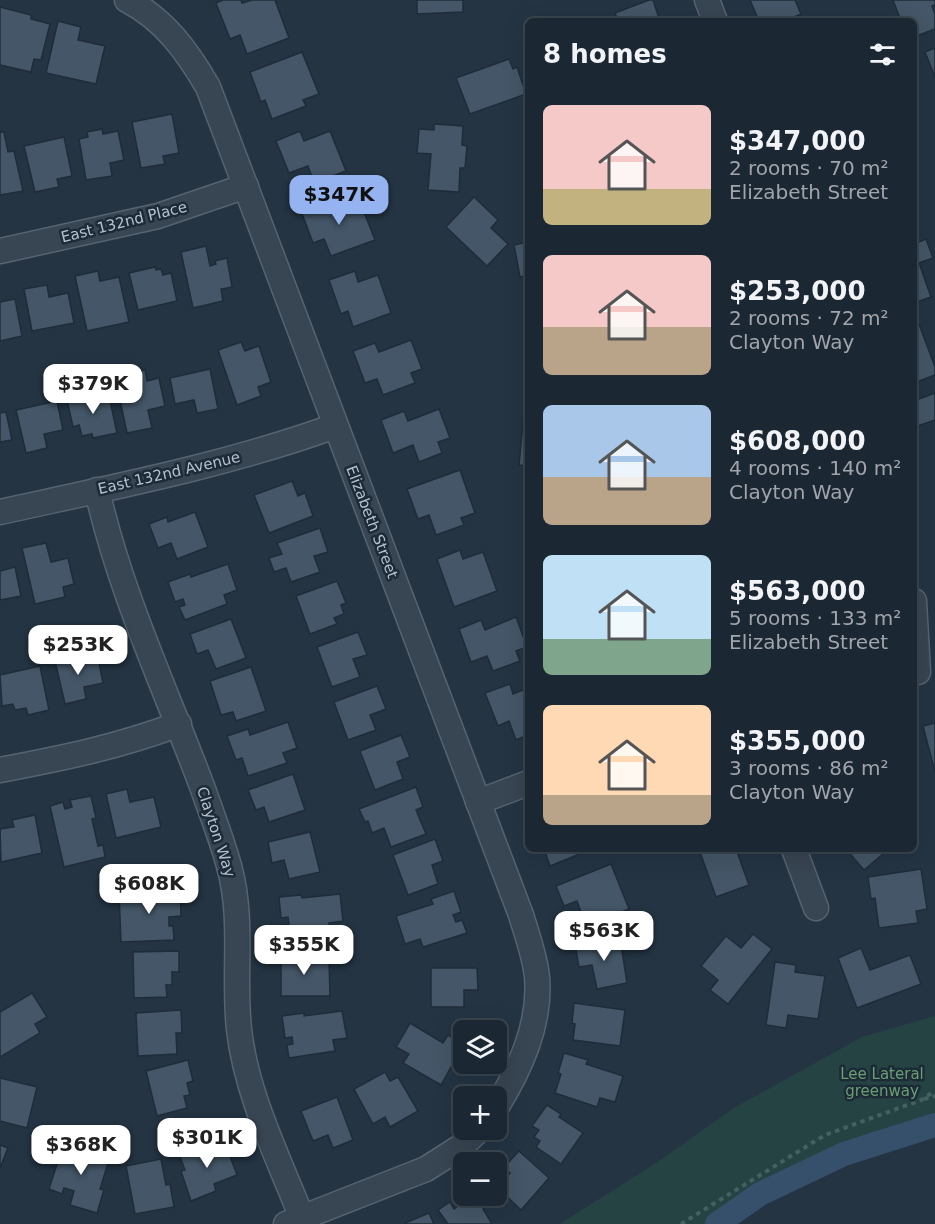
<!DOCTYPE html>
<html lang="en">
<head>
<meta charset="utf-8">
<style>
	:root { --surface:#1b2732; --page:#28333e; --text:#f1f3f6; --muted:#a0a5ac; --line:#39444d; --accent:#95b2f1 }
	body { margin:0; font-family:"DejaVu Sans",sans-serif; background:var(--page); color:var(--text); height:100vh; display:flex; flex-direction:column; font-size:22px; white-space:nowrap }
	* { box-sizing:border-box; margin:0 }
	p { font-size:20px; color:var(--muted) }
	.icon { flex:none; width:33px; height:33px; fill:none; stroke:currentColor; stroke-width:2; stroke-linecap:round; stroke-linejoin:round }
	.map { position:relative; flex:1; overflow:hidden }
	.details { position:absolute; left:525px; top:18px; width:392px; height:834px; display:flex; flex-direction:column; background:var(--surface); border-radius:9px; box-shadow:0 6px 24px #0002,0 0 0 2px var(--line) }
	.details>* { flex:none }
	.fabs { position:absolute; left:453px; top:1020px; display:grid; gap:12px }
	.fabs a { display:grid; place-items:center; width:54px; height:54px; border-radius:9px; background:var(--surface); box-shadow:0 6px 24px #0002,0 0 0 2px var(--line); font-size:30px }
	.price { position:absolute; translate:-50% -51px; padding:0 14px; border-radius:12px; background:#fff; color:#222; font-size:20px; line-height:39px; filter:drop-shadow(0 2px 3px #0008) }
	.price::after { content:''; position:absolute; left:50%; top:36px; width:18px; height:14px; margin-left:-9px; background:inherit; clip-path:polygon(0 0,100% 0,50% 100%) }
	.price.active { background:var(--accent); color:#111 }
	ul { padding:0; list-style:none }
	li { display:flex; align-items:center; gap:18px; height:150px; padding:0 18px }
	li span { display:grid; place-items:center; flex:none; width:168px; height:120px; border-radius:9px; color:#555 }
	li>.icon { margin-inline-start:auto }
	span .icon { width:72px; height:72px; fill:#fffc; stroke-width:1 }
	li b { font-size:26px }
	h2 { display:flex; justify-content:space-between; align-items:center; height:72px; padding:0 18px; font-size:26px }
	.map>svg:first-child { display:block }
	.green { fill:#264344 }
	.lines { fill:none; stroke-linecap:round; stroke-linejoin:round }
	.canal { stroke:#36506b; stroke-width:24 }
	.building { fill:#445667; stroke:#1f2c3a; stroke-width:1.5 }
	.minor-casing { stroke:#566370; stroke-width:27 }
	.path { stroke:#446061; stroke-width:4; stroke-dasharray:4.5 4.5; stroke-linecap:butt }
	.minor { stroke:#384552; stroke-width:24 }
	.labels { text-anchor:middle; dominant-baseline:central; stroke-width:5; stroke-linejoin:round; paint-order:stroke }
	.street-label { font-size:15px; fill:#b5c0cd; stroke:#1d2a38 }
	.park-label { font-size:15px; fill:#6a9f72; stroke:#1d2a38 }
</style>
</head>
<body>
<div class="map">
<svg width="935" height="1224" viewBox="0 0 935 1224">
	<rect width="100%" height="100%" fill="#243443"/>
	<!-- green -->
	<polygon class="green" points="935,1016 935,1116 821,1155 708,1224 560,1224 656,1163 734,1108 862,1037"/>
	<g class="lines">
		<!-- canal -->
		<polyline class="canal" points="717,1224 760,1194 844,1154 935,1125"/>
	</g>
	<!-- building -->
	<g class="building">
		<polygon points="223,0 241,0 242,3 252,0 275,0 289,38 247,54 240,35 230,39 216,3"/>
		<polygon points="417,0 463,0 463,12 417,14"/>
		<polygon points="649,0 653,0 660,21 618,21 615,13"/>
		<polygon points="750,0 795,0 801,14 785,21 759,21"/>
		<polygon points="893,0 935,0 935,5 932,6 935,14 935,29 914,37 914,21 901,21"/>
		<polygon points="0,7 31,15 31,19 50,24 41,60 34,59 31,72 0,65"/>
		<polygon points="58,21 81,27 78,40 105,46 96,84 46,73"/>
		<polygon points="935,48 935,77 925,52"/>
		<polygon points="302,52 319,94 303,100 306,106 272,119 265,100 261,102 250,72"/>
		<polygon points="509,59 513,69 517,67 526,94 470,114 456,78"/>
		<polygon points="172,114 179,153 163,156 165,164 141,168 132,122"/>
		<polygon points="434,124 463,126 462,145 467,146 465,168 460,168 459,192 428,190 431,154 417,153 419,129 434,130"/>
		<polygon points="102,129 103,134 118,131 124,160 110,163 112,176 86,180 79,139 88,137 87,132"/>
		<polygon points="300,131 304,141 330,131 346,171 314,183 308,166 289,173 276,141"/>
		<polygon points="0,132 4,132 8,152 14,151 23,191 0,195"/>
		<polygon points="64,137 72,176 57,179 59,187 35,192 24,146"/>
		<polygon points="474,197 498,220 491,228 508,244 487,266 446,227"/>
		<polygon points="359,199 375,240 331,256 324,239 313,243 301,211 324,202 328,211"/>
		<polygon points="926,239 933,258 919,263 931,297 914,303 914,244"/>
		<polygon points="528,242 528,275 520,277 514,245"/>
		<polygon points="206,246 210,266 216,264 215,261 227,258 232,287 221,289 223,301 193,308 181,252"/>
		<polygon points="155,267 156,270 161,269 163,275 171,273 177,301 138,310 129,273"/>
		<polygon points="98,271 100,281 119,277 129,322 87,331 75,276"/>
		<polygon points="355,271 358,282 378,275 391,313 353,327 348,311 341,314 329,280"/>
		<polygon points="47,285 49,297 68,293 74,323 32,331 24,289"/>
		<polygon points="15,299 22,336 0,341 0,302"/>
		<polygon points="919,324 935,367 935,375 914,383 914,327"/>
		<polygon points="411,340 422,369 411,373 415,383 383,395 377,379 365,383 353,351 375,343 379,352"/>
		<polygon points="241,342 245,351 259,346 271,382 258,387 261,396 237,405 218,350"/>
		<polygon points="210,369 218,409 197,413 194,400 175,404 170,378"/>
		<polygon points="145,370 147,381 159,378 165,406 148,410 152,428 127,433 115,376"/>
		<polygon points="108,391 117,433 93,438 92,434 82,436 79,425 73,427 67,400"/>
		<polygon points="935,393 935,420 918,426 914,415 914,401"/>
		<polygon points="57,401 63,430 44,434 47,448 26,453 16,410"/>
		<polygon points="525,401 528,401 528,466 519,465"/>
		<polygon points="439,409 450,438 438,442 442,453 419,462 413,445 393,453 381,420 404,411 408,421"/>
		<polygon points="6,412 12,440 0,442 0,413"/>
		<polygon points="460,470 475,513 461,518 464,525 436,535 429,515 418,519 407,489"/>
		<polygon points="292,481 298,496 305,493 313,516 269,533 254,495"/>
		<polygon points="195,512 208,547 177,559 171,543 158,548 149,524 167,517 168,522"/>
		<polygon points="320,528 328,552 314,556 320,572 291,582 286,568 274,572 269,558 282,554 277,543"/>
		<polygon points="46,543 51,562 68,558 74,584 63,587 65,597 35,604 22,548"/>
		<polygon points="460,550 463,559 483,552 497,591 454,607 437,559"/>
		<polygon points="228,564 237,590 224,595 227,604 185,620 179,607 185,605 183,599 175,602 168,582 190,574 191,577"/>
		<polygon points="15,567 21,596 0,600 0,571"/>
		<polygon points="337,581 346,603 341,605 344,614 334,618 337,624 310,634 296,596"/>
		<polygon points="516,617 527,647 516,651 520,661 493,671 487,656 471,662 459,629 481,620 485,630"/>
		<polygon points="231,619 246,658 216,669 208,650 197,654 190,634"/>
		<polygon points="358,632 367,655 353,659 360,677 332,687 317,647"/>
		<polygon points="97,652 103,683 84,687 86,699 65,704 55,661"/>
		<polygon points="40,666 49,710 28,715 26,708 15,710 13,704 2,706 0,675"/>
		<polygon points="251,667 266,711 236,721 233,712 221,715 210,681"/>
		<polygon points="510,684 513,694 528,688 528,735 516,740 509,721 498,726 485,693"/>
		<polygon points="377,686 386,709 370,715 376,730 348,740 334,702"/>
		<polygon points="288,722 297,748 283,753 287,763 248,776 242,758 236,760 227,736 248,729 250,735"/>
		<polygon points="935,723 935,772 923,726"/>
		<polygon points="401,735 410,757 397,762 403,779 375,790 360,751"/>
		<polygon points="293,774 305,810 269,822 264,807 256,810 248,790"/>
		<polygon points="416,787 423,807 416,810 426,834 391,847 384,828 372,833 368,821 365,822 359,809"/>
		<polygon points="127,789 130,802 154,797 161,827 116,838 106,794"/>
		<polygon points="91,796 96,818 92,819 98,846 103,845 105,857 64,867 50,806 63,802 65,809 72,807 70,800"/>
		<polygon points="35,815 42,853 1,862 0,829 14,827 12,820"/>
		<polygon points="310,832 320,872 289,879 284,860 272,863 268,842"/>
		<polygon points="435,839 443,861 432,865 438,884 408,895 393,855"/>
		<polygon points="544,849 592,849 550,866"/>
		<polygon points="699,849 736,849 749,885 716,897"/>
		<polygon points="846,849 881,849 884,853 864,870"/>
		<polygon points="611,864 629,909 586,926 577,901 564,906 556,886"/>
		<polygon points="921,869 927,909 916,911 918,923 879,928 875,898 871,899 868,877"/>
		<polygon points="180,887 181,916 169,917 169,926 173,926 174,940 121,942 119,893 156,893 156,888"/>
		<polygon points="454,891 461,912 453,915 456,922 462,920 467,933 423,947 420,939 405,944 396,916 433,904 431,899"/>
		<polygon points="340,894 343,921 329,923 330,933 284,938 282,925 289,925 288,917 281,918 279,897 301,895 302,898"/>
		<polygon points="753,934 772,949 728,1004 710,990 718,980 701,966 726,936 741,948"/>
		<polygon points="620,938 627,983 597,989 592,965 579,967 575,945"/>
		<polygon points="861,948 870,970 910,955 921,984 857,1008 838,958"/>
		<polygon points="179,951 179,972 172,972 172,985 166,985 167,997 134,998 133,952"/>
		<polygon points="304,952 304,961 329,960 330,996 281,996 281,953"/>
		<polygon points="775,962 796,965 795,972 825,976 818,1019 788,1015 786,1028 766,1025"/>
		<polygon points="431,968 477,968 478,990 464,990 464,1007 431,1007"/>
		<polygon points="32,993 47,1017 35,1024 40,1033 0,1057 0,1012"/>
		<polygon points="574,1003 625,1010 620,1046 573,1040 575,1024 572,1023"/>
		<polygon points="181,1010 182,1033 176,1033 177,1054 138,1056 136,1013"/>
		<polygon points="342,1011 347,1038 333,1040 335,1051 289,1058 287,1045 293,1044 292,1037 285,1038 282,1016 304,1013 304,1016"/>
		<polygon points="410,1023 443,1043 448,1035 464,1044 464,1053 454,1069 451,1067 441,1085 403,1063 409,1054 396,1047"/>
		<polygon points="564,1053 588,1060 586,1064 623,1076 615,1102 600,1098 597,1107 555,1093 561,1074 558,1073"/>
		<polygon points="188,1060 193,1081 187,1083 190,1095 184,1096 187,1108 157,1116 146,1071"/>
		<polygon points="385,1072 390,1081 398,1077 418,1111 390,1127 385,1117 373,1124 354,1089"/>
		<polygon points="0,1078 37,1087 27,1128 0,1121"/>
		<polygon points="337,1097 353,1140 333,1148 328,1135 313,1141 301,1111"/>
		<polygon points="547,1105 561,1114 559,1117 583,1133 561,1164 536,1147 540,1141 534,1137 539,1130 532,1126"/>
		<polygon points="224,1140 237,1175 214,1184 216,1191 191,1201 181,1171 185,1170 180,1157"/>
		<polygon points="64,1142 110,1157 100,1189 104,1190 97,1213 70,1205 74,1191 64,1188 62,1194 49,1189"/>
		<polygon points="0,1145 8,1148 0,1168"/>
		<polygon points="519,1151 549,1178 521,1210 497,1187 510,1173 504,1167"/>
		<polygon points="161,1159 166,1185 170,1184 174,1207 135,1214 126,1166"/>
		<polygon points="464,1194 464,1196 482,1196 489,1205 483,1209 492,1224 448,1224 438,1210 450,1202 454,1209 460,1204 456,1198"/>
		<polygon points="429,1213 434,1224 405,1224 405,1223"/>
	</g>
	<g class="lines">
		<defs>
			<g id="minor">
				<path d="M127 0C165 20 187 51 208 87L521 915C527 935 535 956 537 977 541 1024 520 1069 496 1108"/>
				<polyline points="707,0 715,21"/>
				<polyline points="0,251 158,216 246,186"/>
				<path d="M97 490C120 593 166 690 203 789 212 815 222 840 229 866 244 919 233 975 239 1029 246 1094 278 1157 302 1218"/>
				<path d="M0 512C113 487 227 465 335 426"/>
				<polyline points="914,601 918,672"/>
				<path d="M0 770C63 758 118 747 179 724"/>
				<polyline points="478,802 528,783"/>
				<polyline points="794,849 816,908"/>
				<polyline points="286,1224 426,1169 462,1146 479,1130"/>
			</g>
		</defs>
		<!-- minor casing -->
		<use href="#minor" class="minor-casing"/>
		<!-- path -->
		<g class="path">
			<polyline points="924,1099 935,1096"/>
			<polyline points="681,1224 825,1135 921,1100 935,1091"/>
		</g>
		<!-- minor -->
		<use href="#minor" class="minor"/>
	</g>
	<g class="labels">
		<!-- street labels -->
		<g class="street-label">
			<text transform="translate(124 222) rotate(-14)">East 132nd Place</text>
			<text transform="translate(169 473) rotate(-13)">East 132nd Avenue</text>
			<text transform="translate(372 522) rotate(69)">Elizabeth Street</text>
			<text transform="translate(216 832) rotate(72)">Clayton Way</text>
		</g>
		<!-- park labels -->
		<g class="park-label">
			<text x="882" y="1074">Lee Lateral<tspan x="882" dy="17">greenway</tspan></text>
		</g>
	</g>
</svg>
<div class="fabs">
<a><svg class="icon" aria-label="layers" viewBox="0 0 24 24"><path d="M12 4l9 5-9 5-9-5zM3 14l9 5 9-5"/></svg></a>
<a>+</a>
<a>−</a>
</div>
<b class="price active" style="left:339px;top:226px">$347K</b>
<b class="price" style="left:93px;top:415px">$379K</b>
<b class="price" style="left:78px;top:676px">$253K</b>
<b class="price" style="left:149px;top:915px">$608K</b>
<b class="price" style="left:604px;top:962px">$563K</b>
<b class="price" style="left:304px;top:976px">$355K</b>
<b class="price" style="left:207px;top:1169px">$301K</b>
<b class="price" style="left:81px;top:1176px">$368K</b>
<section class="details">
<h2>8 homes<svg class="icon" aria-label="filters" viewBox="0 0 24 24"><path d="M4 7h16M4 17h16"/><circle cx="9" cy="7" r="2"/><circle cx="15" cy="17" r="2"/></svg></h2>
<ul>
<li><span style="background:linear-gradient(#f6c9c9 70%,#c2b280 0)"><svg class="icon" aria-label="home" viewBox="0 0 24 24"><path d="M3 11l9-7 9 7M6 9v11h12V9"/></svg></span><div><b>$347,000</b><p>2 rooms · 70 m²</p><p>Elizabeth Street</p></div></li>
<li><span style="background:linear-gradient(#f6c9c9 60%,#b9a48a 0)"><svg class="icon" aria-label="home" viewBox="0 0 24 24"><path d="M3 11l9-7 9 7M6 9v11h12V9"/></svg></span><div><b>$253,000</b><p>2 rooms · 72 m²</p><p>Clayton Way</p></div></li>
<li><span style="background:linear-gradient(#a9c7e8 60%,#b9a48a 0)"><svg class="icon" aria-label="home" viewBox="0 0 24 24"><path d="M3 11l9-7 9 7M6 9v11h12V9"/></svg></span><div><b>$608,000</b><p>4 rooms · 140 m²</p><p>Clayton Way</p></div></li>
<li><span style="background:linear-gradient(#bfe0f5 70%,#7fa58c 0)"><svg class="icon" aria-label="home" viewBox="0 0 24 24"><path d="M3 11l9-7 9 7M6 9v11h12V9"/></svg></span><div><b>$563,000</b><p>5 rooms · 133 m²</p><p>Elizabeth Street</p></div></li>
<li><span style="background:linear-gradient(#ffd9b3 75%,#b9a48a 0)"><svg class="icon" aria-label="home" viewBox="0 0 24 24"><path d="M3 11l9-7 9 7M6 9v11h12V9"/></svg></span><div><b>$355,000</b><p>3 rooms · 86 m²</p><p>Clayton Way</p></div></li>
</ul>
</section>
</div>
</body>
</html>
